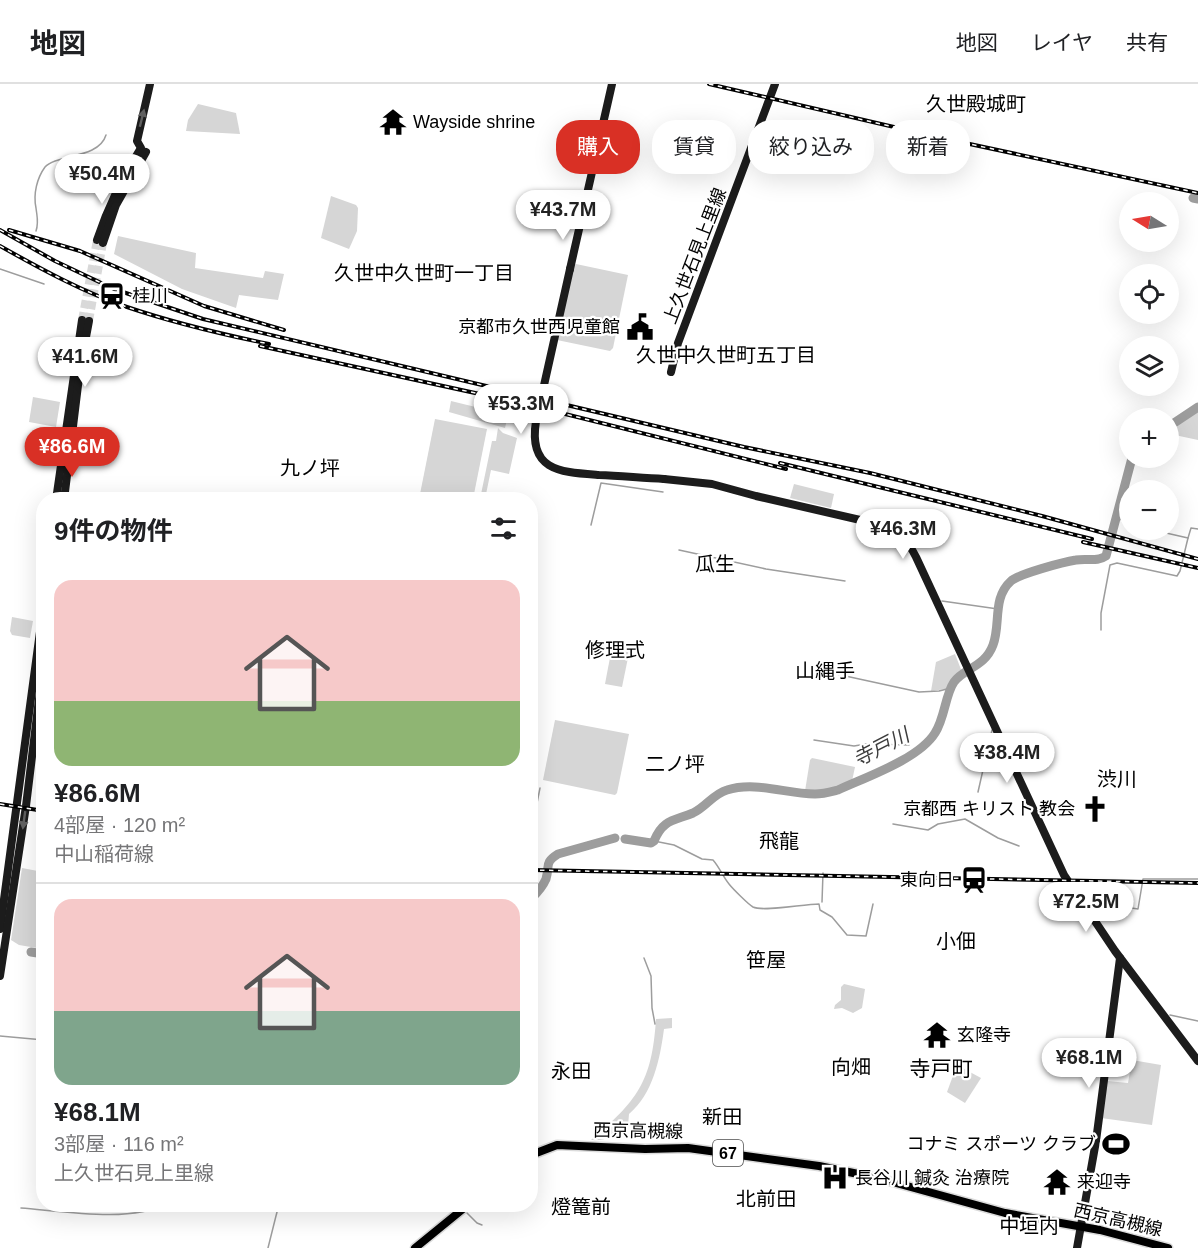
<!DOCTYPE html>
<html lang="ja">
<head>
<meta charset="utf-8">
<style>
	:root { --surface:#fff; --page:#f2f2f2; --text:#202124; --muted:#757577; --line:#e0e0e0; --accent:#d93025 }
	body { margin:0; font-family:Arial,"Noto Sans JP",sans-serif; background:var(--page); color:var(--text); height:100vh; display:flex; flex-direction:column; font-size:22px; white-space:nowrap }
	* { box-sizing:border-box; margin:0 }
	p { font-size:20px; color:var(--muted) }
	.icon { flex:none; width:33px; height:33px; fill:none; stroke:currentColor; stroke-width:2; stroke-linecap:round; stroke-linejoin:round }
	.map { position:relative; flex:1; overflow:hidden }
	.drawer { position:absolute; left:36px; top:408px; width:502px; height:720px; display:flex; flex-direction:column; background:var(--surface); border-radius:24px; box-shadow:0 6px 24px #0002 }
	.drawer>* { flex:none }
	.hud { position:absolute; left:556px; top:36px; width:550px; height:54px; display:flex; gap:12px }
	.needle { width:39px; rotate:281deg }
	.controls { position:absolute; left:1119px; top:108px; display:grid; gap:12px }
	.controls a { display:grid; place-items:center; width:60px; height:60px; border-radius:50%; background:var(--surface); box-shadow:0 6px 24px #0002; font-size:30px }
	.price { position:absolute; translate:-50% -51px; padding:0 14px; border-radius:21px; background:#fff; color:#222; font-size:20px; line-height:39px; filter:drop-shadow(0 2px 3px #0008) }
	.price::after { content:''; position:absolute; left:50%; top:36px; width:18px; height:14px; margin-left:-9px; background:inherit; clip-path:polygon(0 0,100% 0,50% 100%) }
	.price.active { background:var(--accent); color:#fff }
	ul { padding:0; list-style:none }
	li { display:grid; align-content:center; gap:12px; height:318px; padding:0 18px }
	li+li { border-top:2px solid var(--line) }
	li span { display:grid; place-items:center; height:186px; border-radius:18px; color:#555 }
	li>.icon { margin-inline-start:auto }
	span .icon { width:108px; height:108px; fill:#fffc; stroke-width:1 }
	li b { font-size:26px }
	h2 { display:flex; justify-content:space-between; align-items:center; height:72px; padding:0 18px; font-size:26px }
	.pill { padding:0 21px; border-radius:24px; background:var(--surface); box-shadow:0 6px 24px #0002; font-size:21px; line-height:54px }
	.pill.active { background:var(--accent); color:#fff }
	header { display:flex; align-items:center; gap:36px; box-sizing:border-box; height:84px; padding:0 30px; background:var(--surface); border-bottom:2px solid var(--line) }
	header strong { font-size:28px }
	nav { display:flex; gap:33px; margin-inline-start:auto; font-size:21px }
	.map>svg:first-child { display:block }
	.green { fill:#d6d6d6 }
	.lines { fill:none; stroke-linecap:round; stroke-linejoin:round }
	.stream { stroke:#9d9d9d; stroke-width:1.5 }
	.river { stroke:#9d9d9d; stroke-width:9 }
	.secondary-tunnel { stroke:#d9d9d9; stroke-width:8; stroke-dasharray:8 4; stroke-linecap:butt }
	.primary-casing { stroke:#dbdbdb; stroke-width:11 }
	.secondary { stroke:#1c1c1c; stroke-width:8 }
	.primary { stroke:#000; stroke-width:8 }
	.rail-casing { stroke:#000; stroke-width:4 }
	.rail { stroke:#fff; stroke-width:1.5; stroke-dasharray:4.5; stroke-linecap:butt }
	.secondary-bridge { stroke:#1c1c1c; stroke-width:8 }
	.oneway { fill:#606060 }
	.labels { text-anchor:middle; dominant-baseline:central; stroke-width:4.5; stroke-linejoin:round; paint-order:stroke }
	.shield { fill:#fff; stroke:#4c4c4c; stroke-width:1.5 }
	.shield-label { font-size:16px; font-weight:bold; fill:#000 }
	.poi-label { font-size:18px; fill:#000; stroke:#fff; text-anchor:start }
	.street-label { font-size:18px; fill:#000; stroke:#fff }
	.neighbourhood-label { font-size:20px; fill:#000; stroke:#fff }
	.water-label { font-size:20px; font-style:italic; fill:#3e3e3e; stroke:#fff }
	.quarter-label { font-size:21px; fill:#000; stroke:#fff }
</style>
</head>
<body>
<header>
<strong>地図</strong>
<nav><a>地図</a><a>レイヤ</a><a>共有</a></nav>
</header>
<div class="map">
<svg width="1198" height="1164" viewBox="0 0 1198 1164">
	<rect width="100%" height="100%" fill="#fff"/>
	<!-- green -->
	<g class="green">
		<polygon points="198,20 236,29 240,50 186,47 188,36"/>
		<polygon points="331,112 356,121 358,124 357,147 349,165 321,154"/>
		<polygon points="118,152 196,169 195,184 263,194 265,187 284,190 278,216 239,211 236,224 182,205 114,170"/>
		<polygon points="576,180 628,191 613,264 610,267 557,256 573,182"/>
		<polygon points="33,313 60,318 56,343 29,338"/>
		<polygon points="451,317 508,331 505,344 449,328"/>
		<polygon points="1198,326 1198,356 1170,350 1169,346"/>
		<polygon points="435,335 487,345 473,415 419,415"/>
		<polygon points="498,344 503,349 517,354 509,390 491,386 485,415 480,415 492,357 496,357"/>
		<polygon points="794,400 834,410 831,424 790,414"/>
		<polygon points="12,533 33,537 30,554 12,551 10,547"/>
		<polygon points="614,562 630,564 622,603 605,600 612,563"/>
		<polygon points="955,570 962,588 946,605 931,607 936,578"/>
		<polygon points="555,636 629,650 617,709 615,711 543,696"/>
		<polygon points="812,674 855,683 852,697 832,706 805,707 810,676"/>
		<polygon points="22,784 43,788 43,834 39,853 43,854 43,859 38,858 37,864 19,861 11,856"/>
		<polygon points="844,900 865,905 862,924 853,929 842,924 834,925 835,921 841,916 841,903"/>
		<path d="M672 934V944L664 945C660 975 653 1010 629 1030L628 1042C616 1052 606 1057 591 1056 637 1017 652 998 656 935Z"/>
		<polygon points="1132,976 1161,981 1152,1041 1101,1034 1107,997 1128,999"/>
		<polygon points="957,981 981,994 965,1019 947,1008"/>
	</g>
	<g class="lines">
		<!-- stream -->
		<g class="stream">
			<polyline points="74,74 102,84 117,87"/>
			<path d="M36 147C39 138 37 133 36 124 33 110 37 94 45 83 56 70 99 75 106 51"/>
			<polyline points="0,185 44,200"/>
			<polyline points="1117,434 1130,439"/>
			<polyline points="591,441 601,399 663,408"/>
			<polyline points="1153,446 1188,454 1191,444 1198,445"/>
			<polyline points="679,466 766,485 845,497"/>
			<polyline points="942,517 998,525"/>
			<polyline points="1101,546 1101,529 1110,481 1117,479 1177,492 1180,487 1188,454"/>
			<polyline points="827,588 919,608 939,607 951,604"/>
			<polyline points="814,656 854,662 866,660 909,661"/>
			<polyline points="978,708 992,646"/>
			<polyline points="893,740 928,746 938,740 965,735 998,754 1019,762"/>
			<polyline points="531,749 540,704"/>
			<path d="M654 757 674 761 702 775 713 776C720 784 723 793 729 800 733 805 748 820 753 823 763 828 804 820 819 820L820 826 832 833 847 851 866 852 873 820"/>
			<polyline points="1086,817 1138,825 1143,795 1198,795"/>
			<polyline points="822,818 823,789"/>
			<polyline points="644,874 651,892 652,924 655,940"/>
			<polyline points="1170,931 1198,937"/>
			<polyline points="0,952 44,956"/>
			<path d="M21 1124C61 1127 131 1139 166 1120"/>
			<polyline points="466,1128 477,1139 482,1141"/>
			<polyline points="268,1164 279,1120"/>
		</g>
		<!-- river -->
		<g class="river">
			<polyline points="1193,114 1198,115"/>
			<polyline points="1168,343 1198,323"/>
			<path d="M625 755 651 759 654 757C663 735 674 737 693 729 706 723 713 710 727 706 756 697 786 710 815 710 823 710 830 708 838 706 866 693 919 675 935 649 945 634 945 611 954 598 964 584 985 583 993 561 1001 540 992 514 1011 497 1019 490 1063 478 1076 476 1086 474 1098 478 1106 472L1132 374"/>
			<path d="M531 815C537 809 543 802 546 795 550 781 544 779 558 770L615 754"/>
			<polyline points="31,868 44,870"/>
		</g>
		<!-- secondary-tunnel -->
		<g class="secondary-tunnel">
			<polyline points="82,236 97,156"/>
			<polyline points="89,237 103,159"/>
		</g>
		<defs>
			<g id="primary">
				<polyline points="531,1071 557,1061 645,1065 688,1064 819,1082 878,1094 1005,1129 1100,1146 1168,1164"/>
				<polyline points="415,1164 469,1120"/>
			</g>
		</defs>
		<!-- primary casing -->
		<use href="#primary" class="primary-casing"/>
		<!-- secondary -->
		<g class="secondary">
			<path d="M97 156C108 123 122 94 141 64L137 57 150 0"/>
			<polyline points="103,159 116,121 146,68"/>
			<polyline points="570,185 612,0"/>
			<polyline points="671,288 678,259 775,0"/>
			<path d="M664 395 712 400 756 412 882 441C899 447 908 457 916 473L1064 791 1115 867 1198 977"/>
			<polyline points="56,416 82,236"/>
			<polyline points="64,416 80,285 89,237"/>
			<polyline points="904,455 904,448 909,445"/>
			<polyline points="0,845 44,518"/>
			<polyline points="0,892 26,722 44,574"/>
			<polyline points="1077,1164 1096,1057 1120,874"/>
		</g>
		<!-- primary -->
		<use href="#primary" class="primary"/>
		<defs>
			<g id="rail">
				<polyline points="709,0 937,53 1198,109"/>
				<polyline points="0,146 55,177 114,205 203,235 744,363 870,389 1042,432 1198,475"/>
				<polyline points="9,146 80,167 204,222 284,246"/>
				<path d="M0 162C41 185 83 208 127 223 174 239 221 250 269 260"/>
				<polyline points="260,262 521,319 786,385"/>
				<polyline points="780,379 1092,455"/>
				<polyline points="1083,458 1198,484"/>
				<polyline points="0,720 44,727"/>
				<polyline points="531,786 1198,799"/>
			</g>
		</defs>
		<!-- rail casing -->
		<use href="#rail" class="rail-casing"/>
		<!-- rail -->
		<use href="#rail" class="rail"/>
		<!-- secondary-bridge -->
		<path class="secondary-bridge" d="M570 185 536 337C528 387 560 388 599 391 621 392 643 394 664 395"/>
	</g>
	<!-- one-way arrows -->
	<defs><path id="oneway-solid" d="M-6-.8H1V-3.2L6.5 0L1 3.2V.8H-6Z" transform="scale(1.5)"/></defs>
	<g class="oneway">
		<use href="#oneway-solid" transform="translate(142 34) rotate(-76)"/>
		<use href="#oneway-solid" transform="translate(24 736) rotate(98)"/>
	</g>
	<!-- icons -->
	<defs>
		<symbol id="temple-bare" viewBox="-9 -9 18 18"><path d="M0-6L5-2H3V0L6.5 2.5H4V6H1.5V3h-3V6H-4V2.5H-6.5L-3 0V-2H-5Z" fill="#000" stroke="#fff" stroke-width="2.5" paint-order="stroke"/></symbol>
		<symbol id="station-bare" viewBox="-9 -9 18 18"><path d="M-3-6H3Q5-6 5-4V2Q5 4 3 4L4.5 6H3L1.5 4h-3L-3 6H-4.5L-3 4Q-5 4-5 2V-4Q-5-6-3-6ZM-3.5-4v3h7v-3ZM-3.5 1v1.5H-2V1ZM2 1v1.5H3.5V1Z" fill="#000" stroke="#fff" stroke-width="2.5" paint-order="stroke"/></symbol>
		<symbol id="civic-bare" viewBox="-9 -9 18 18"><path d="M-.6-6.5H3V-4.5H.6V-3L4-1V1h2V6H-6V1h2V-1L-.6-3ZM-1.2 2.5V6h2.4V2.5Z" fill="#000" stroke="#fff" stroke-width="2.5" paint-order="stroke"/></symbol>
		<symbol id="church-bare" viewBox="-9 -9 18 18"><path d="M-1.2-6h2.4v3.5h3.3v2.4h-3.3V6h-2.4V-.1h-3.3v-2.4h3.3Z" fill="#000" stroke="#fff" stroke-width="2.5" paint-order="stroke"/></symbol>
		<symbol id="stadium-bare" viewBox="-9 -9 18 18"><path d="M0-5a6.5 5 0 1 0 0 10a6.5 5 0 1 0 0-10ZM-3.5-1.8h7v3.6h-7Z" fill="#000" stroke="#fff" stroke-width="2.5" paint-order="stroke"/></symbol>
		<symbol id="hospital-bare" viewBox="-9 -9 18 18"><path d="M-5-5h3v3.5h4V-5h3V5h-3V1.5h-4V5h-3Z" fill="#000" stroke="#fff" stroke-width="2.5" paint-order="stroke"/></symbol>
	</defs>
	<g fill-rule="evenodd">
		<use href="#temple-bare" x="374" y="19" width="38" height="38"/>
		<use href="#station-bare" x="93" y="193" width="38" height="38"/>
		<use href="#civic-bare" x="621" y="224" width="38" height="38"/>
		<use href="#church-bare" x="1076" y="706" width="38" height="38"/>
		<use href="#station-bare" x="955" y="777" width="38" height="38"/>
		<use href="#temple-bare" x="918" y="932" width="38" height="38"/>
		<use href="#stadium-bare" x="1097" y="1041" width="38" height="38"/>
		<use href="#hospital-bare" x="816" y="1075" width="38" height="38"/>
		<use href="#temple-bare" x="1038" y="1079" width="38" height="38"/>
	</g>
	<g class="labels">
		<!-- shield labels -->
		<rect class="shield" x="713" y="1056" width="30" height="26" rx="4.5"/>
		<g class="shield-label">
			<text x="728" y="1069">67</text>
		</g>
		<!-- poi labels -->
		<g class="poi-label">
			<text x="413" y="38">Wayside shrine</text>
			<text x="132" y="212">桂川</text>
			<text x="620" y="243" text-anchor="end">京都市久世西児童館</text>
			<text x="1075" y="725" text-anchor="end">京都西 キリスト 教会</text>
			<text x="954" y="796" text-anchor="end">東向日</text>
			<text x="957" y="951">玄隆寺</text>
			<text x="1096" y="1060" text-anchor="end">コナミ スポーツ クラブ</text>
			<text x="855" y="1094">長谷川 鍼灸 治療院</text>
			<text x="1077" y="1098">来迎寺</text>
		</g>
		<!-- street labels -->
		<g class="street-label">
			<text transform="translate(695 172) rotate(-69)">上久世石見上里線</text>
			<text transform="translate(638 1047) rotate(1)">西京高槻線</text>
			<text transform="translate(1118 1136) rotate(13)">西京高槻線</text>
		</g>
		<!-- neighbourhood labels -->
		<g class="neighbourhood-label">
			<text x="976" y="20">久世殿城町</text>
			<text x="424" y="189">久世中久世町一丁目</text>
			<text x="726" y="271">久世中久世町五丁目</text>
			<text x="310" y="384">九ノ坪</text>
			<text x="715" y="480">瓜生</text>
			<text x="615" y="566">修理式</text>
			<text x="825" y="587">山縄手</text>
			<text x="675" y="680">二ノ坪</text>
			<text x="1117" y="695">渋川</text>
			<text x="779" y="757">飛龍</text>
			<text x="956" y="857">小佃</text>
			<text x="766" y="876">笹屋</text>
			<text x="851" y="983">向畑</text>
			<text x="571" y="987">永田</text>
			<text x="722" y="1033">新田</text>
			<text x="766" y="1115">北前田</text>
			<text x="581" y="1123">燈篭前</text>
			<text x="1029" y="1142">中垣内</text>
		</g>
		<!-- water labels -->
		<g class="water-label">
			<text transform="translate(881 663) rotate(-27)">寺戸川</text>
		</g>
		<!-- quarter labels -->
		<g class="quarter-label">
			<text x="941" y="984">寺戸町</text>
		</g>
	</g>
</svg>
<div class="controls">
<a><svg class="needle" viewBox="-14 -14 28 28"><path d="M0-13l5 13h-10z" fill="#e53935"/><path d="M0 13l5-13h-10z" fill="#757577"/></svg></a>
<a><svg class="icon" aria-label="locate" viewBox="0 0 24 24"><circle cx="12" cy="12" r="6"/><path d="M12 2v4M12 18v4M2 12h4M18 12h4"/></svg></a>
<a><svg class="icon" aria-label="layers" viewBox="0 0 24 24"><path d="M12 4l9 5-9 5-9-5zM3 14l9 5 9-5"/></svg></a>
<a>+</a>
<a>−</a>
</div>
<b class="price" style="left:102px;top:121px">¥50.4M</b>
<b class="price" style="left:563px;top:157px">¥43.7M</b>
<b class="price" style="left:85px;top:304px">¥41.6M</b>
<b class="price" style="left:521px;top:351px">¥53.3M</b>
<b class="price active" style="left:72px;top:394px">¥86.6M</b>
<b class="price" style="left:903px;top:476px">¥46.3M</b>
<b class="price" style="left:1007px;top:700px">¥38.4M</b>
<b class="price" style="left:1086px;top:849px">¥72.5M</b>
<b class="price" style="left:1089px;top:1005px">¥68.1M</b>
<div class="hud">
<a class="pill active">購入</a>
<a class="pill">賃貸</a>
<a class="pill">絞り込み</a>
<a class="pill">新着</a>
</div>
<section class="drawer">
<h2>9件の物件<svg class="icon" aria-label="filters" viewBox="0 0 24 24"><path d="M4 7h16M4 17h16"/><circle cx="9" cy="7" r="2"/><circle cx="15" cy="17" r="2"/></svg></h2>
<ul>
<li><span style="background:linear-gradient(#f6c9c9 65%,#8fb573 0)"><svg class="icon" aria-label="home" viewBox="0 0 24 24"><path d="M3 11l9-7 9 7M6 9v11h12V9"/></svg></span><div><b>¥86.6M</b><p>4部屋 · 120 m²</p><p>中山稲荷線</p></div></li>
<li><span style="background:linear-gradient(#f6c9c9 60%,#7fa58c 0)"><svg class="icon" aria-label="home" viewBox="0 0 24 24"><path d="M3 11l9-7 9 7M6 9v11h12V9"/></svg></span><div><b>¥68.1M</b><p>3部屋 · 116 m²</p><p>上久世石見上里線</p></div></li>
</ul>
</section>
</div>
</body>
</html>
